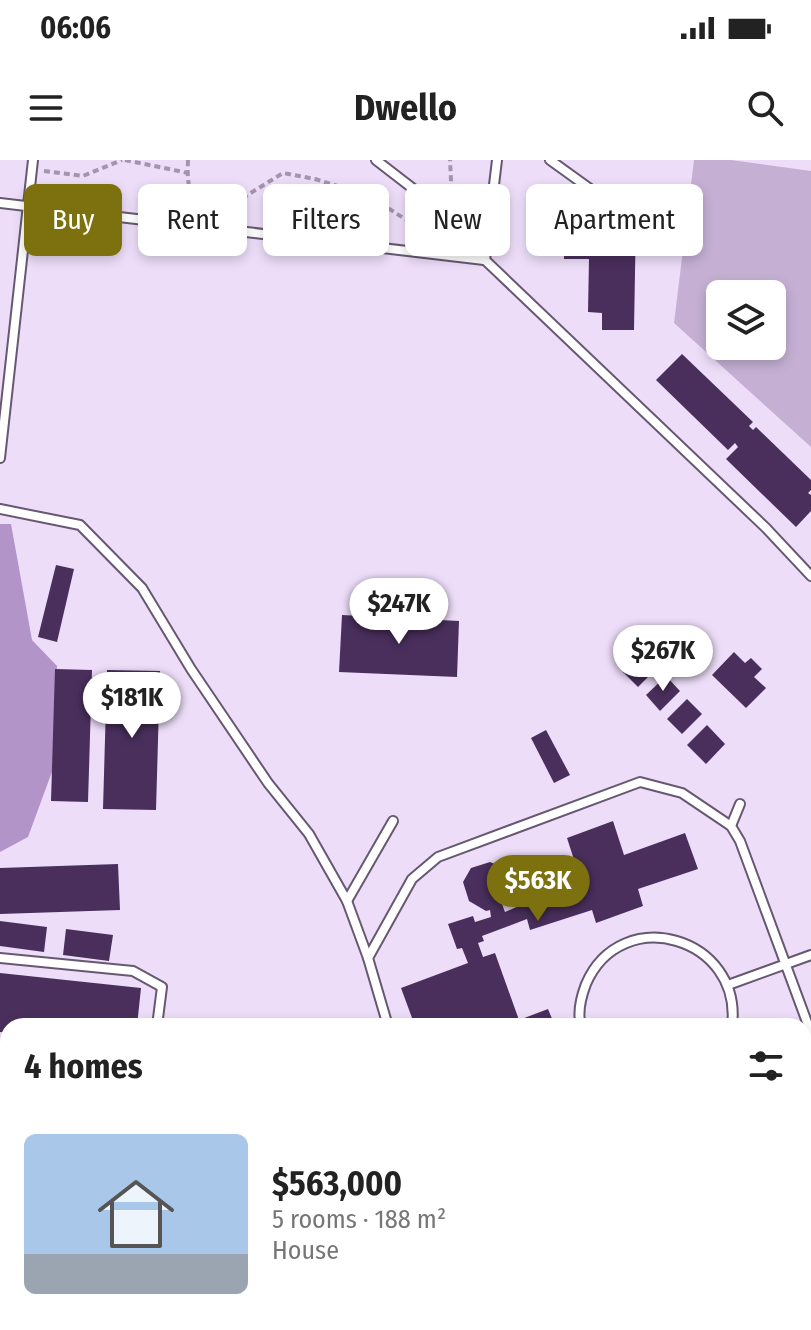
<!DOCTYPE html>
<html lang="en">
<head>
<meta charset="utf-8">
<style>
	:root { --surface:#fff; --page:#f2f2f2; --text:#222; --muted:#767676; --accent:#7d700f }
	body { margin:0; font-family:"Fira Sans Condensed",sans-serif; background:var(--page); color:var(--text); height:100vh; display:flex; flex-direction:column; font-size:30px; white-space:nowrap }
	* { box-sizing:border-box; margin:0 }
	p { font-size:26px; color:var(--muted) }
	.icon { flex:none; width:44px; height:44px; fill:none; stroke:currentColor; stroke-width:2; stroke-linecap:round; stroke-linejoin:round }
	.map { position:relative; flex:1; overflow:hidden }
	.side { position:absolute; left:0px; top:858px; width:812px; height:312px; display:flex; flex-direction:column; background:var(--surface); border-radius:24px 24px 0 0; box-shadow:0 4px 12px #0003 }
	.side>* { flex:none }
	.top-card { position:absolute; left:24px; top:24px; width:764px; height:72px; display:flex; gap:16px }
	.controls { position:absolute; left:706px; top:120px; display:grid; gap:16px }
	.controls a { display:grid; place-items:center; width:80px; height:80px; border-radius:12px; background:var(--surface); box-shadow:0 4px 12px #0003; font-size:40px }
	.price { position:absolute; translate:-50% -68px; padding:0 18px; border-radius:28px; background:#fff; color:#222; font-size:26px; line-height:52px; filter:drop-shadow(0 2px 4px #0008) }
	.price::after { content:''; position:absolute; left:50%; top:48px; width:24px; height:18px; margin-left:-12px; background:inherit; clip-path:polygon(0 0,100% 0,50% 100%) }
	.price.current { background:var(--accent); color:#fff }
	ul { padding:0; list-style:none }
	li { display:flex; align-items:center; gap:24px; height:200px; padding:0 24px }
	li span { display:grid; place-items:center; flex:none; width:224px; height:160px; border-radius:12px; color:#555 }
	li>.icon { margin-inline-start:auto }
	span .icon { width:96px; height:96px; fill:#fffc; stroke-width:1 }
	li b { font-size:34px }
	h2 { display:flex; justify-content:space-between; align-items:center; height:96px; padding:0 24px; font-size:34px }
	.chip { padding:0 28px; border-radius:12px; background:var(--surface); box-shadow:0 4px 12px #0003; font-size:28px; line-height:72px }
	.chip.current { background:var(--accent); color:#fff }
	.status { display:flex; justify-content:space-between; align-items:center; height:56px; padding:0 40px; background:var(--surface); direction:ltr }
	.status svg { height:22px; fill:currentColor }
	header { display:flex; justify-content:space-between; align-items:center; height:104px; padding:0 24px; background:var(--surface); font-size:36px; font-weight:700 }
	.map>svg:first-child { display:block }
	.green { fill:#c5b0d4; fill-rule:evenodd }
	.forest { fill:#b394c9 }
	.building { fill:#4a2f5d }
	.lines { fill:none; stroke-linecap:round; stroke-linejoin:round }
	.service-casing { stroke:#665871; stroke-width:12 }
	.path { stroke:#a396ac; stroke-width:4; stroke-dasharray:6 4; stroke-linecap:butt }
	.service { stroke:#fff; stroke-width:8 }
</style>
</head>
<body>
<div class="status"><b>06:06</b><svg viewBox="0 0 49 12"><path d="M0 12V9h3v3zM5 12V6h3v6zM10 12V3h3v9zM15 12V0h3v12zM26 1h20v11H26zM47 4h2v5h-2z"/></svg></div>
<header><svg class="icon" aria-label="menu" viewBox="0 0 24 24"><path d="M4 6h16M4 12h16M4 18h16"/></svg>Dwello<svg class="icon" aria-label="search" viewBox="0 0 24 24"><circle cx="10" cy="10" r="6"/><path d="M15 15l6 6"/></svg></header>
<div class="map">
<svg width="811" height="1170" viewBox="0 0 811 1170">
	<rect width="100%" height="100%" fill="#edddf9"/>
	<!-- green -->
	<path class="green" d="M694 0H731L811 11V287L674 163ZM720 134H772V186H720Z"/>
	<!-- forest -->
	<polygon class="forest" points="0,364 11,364 32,480 57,506 53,609 28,677 0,692"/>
	<!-- building -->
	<g class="building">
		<polygon points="565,55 636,56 634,170 602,170 602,153 588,152 589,99 564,99"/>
		<polygon points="682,194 753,262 749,266 753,270 756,267 811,320 811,330 808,333 811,335 811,351 796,367 726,299 738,287 735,283 728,290 656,220"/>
		<polygon points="56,405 74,409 57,482 38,477"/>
		<polygon points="342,455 459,461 457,517 339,512"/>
		<polygon points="734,492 745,503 751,498 762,509 754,517 766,528 746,548 712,515"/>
		<polygon points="643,493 657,508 638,527 623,512"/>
		<polygon points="55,509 92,510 88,642 51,641"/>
		<polygon points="107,510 160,511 156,650 103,649"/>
		<polygon points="666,516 680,531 660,551 646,535"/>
		<polygon points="687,539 702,554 682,574 667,559"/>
		<polygon points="707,565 725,584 706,604 687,585"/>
		<polygon points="546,570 570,615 554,623 531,578"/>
		<polygon points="613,661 624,695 685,673 698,709 638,729 643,746 596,763 592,750 530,770 527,759 482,776 484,781 478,783 483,797 495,793 519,860 548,849 555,866 415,866 401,828 468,803 462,788 457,789 448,764 473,756 475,762 491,757 490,750 486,751 469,741 463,722 471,708 490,702 507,709 514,727 506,743 502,744 505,752 521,745 518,733 578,712 567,678"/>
		<polygon points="118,704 120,750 0,754 0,708"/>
		<polygon points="0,761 47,767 44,792 0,786"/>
		<polygon points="66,769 113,775 109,801 63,795"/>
		<polygon points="0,813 141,828 137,866 8,866 8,873 0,872"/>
		<polygon points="0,905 8,906 8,965 0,964"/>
		<polygon points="0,1013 8,1014 8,1074 0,1073"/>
		<polygon points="804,1050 806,1056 811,1054 811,1169 598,1170 595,1162 804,1162"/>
		<polygon points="0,1162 45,1168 45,1170 0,1170"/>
	</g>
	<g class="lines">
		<defs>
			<g id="service">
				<polyline points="376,0 442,51 485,100 766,368 811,416"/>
				<polyline points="550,0 607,41"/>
				<polyline points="0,43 484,100"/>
				<polyline points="485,100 497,0"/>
				<polyline points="0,298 33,0"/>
				<polyline points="0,349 80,365 142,428 191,509 268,623 309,674 347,741 368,798"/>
				<polyline points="731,666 740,644"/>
				<polyline points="347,741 393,661"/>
				<polyline points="0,798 133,811 162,827 157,866"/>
				<polyline points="728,825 811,795"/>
				<polyline points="388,866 368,798 412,719 438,697 640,622 682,633 731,666 740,681 811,873"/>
				<path d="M581 866C577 852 581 837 586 824 621 742 743 777 732 866"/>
				<polyline points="0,892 8,893"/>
				<polyline points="0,985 8,986"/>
				<polyline points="804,1023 811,1021"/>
				<polyline points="0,1116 8,1117"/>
				<polyline points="442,1162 448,1170"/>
				<polyline points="523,1162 529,1170"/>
				<polyline points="130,1170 131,1162"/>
				<polyline points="218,1170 219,1162"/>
				<polyline points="249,1170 250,1162"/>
			</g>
		</defs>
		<!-- service casing -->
		<use href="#service" class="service-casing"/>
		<!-- path -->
		<g class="path">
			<polyline points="125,0 188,13"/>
			<path d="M188 0C187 31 188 35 216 48L241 39 283 13 315 19 357 32 388 48 414 65 428 66 433 61"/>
			<polyline points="44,11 83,16 122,0"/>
			<polyline points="448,41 451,20 450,0"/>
			<polyline points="281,1162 353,1170"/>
			<polyline points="350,1162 352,1170"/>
		</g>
		<!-- service -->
		<use href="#service" class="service"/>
	</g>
</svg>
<div class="controls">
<a><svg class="icon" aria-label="layers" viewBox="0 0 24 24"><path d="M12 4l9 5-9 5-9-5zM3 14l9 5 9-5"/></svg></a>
</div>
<b class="price" style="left:399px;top:486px">$247K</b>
<b class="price" style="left:663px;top:533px">$267K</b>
<b class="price" style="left:132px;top:580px">$181K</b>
<b class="price current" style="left:538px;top:763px">$563K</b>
<div class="top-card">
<a class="chip current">Buy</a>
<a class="chip">Rent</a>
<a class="chip">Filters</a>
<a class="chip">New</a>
<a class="chip">Apartment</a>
</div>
<section class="side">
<h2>4 homes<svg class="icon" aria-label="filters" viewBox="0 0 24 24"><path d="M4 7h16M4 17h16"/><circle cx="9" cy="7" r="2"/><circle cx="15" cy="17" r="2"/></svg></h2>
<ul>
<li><span style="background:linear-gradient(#a9c7e8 75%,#9aa5b1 0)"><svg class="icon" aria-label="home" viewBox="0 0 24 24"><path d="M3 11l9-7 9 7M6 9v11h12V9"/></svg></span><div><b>$563,000</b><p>5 rooms · 188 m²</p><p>House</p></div></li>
</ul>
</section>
</div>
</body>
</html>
